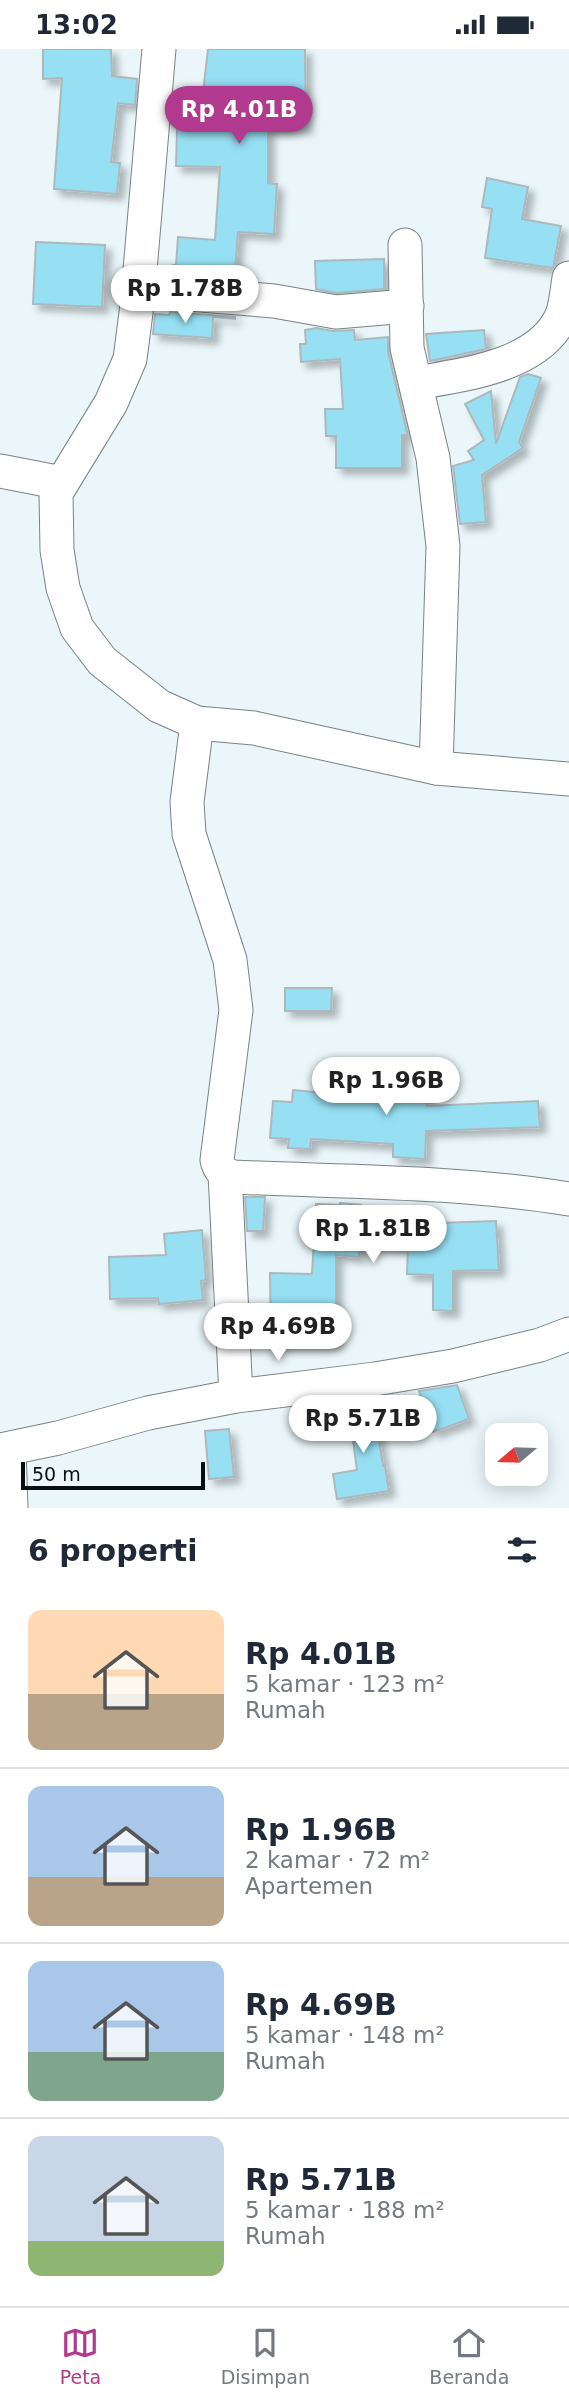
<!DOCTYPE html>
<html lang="id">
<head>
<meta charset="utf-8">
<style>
	:root { --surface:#fff; --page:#f6f6f7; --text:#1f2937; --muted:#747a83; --line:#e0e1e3; --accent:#b1398e }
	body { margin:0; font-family:"DejaVu Sans",sans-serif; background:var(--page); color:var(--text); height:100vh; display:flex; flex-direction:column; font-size:26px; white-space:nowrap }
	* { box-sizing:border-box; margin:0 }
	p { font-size:23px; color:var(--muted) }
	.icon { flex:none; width:38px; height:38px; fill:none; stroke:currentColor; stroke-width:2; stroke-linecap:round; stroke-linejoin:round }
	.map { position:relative; height:1459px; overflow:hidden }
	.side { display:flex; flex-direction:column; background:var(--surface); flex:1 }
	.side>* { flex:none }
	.needle { width:46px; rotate:251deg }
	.tools { position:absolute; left:485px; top:1374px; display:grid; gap:14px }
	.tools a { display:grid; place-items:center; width:63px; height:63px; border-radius:14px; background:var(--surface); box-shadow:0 4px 18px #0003; font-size:35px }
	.scale { position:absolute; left:21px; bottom:18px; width:184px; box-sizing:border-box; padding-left:7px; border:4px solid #0a0e10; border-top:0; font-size:19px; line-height:24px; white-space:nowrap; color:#0a0e10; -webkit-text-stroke:5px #eaf6fa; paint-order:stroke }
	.price { position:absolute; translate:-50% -60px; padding:0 16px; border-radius:24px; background:#fff; color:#222; font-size:23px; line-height:46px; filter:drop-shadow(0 2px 4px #0008) }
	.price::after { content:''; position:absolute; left:50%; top:42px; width:21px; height:16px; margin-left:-10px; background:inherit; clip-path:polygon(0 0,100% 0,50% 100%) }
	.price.on { background:var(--accent); color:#fff }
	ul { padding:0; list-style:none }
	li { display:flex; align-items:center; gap:21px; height:175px; padding:0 28px }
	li+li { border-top:2px solid var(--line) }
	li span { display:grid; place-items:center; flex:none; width:196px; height:140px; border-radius:14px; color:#555 }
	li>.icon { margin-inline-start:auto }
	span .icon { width:84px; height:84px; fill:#fffc; stroke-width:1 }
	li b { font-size:30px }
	h2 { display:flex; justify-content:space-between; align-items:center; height:84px; padding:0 28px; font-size:30px }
	.status { display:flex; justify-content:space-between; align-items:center; height:49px; padding:0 35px; background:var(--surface); direction:ltr }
	.status svg { height:19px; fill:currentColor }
	.tabs { display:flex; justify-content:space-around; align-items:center; height:98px; border-top:2px solid var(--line); background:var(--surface); font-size:19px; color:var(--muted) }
	.tabs a { display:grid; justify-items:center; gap:4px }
	.tabs .on { color:var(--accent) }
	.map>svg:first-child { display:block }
	.building { fill:#97e0f4; stroke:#acb8bc; stroke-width:2; filter:url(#shadow) }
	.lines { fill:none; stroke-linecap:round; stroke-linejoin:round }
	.minor-casing { stroke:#778386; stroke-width:35 }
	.minor { stroke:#fff; stroke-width:33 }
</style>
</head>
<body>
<div class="status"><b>13:02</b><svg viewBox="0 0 49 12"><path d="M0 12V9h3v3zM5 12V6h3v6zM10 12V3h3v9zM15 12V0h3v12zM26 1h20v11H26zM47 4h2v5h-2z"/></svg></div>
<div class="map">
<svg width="569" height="1459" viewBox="0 0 569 1459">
	<defs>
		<filter id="shadow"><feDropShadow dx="6" dy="6" stdDeviation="3.5" flood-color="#0004"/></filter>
	</defs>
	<rect width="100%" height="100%" fill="#eaf6fa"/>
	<!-- building -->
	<g class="building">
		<polygon points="43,0 111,0 112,27 137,30 135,56 118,54 111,113 120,114 117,145 54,140 62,29 43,30"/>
		<polygon points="208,0 305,0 306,79 268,79 268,134 277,135 274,185 238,183 235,221 237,221 237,230 173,224 173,216 176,216 178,188 215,191 220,118 176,117 177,79 190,79 193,43 203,44"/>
		<polygon points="487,129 528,138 522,170 561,177 553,219 485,209 492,160 482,158"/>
		<polygon points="36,193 105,196 102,258 33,255"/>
		<polygon points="384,210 384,240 337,244 316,240 315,212"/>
		<polygon points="170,263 235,268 235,270 213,268 212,289 153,285 155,265 169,266"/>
		<polygon points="316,279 333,282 354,281 355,291 388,288 388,303 407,383 407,386 402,386 402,419 336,419 336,387 326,387 325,360 343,360 340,310 301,313 300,295 306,295 305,281"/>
		<polygon points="484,281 486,300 430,312 426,285"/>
		<polygon points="528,325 541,329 519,393 523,399 482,426 486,473 460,475 453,417 474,411 468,402 484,391 465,355 491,342 496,395 520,328"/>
		<polygon points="285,939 332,939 331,962 285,962"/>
		<polygon points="326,1031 363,1033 363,1036 392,1038 392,1044 428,1046 427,1057 538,1052 540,1078 426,1082 425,1110 393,1108 393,1095 311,1090 310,1100 288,1099 289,1090 270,1089 273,1052 292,1053 293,1041 325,1044"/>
		<polygon points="245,1148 265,1148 263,1182 247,1182"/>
		<polygon points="340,1154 361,1156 361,1161 390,1163 390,1172 437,1174 496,1172 499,1221 453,1222 453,1262 433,1261 433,1226 407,1225 408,1198 359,1195 359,1208 336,1206 336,1294 271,1294 270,1224 312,1225 316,1155 340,1156"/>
		<polygon points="202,1181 206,1231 201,1232 203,1251 159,1255 158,1249 110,1250 109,1208 166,1206 164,1185"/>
		<polygon points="457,1336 469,1370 433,1383 419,1342"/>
		<polygon points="373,1350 383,1417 385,1417 389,1442 337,1450 333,1425 357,1421 348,1353"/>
		<polygon points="229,1380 234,1428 209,1430 205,1382"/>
	</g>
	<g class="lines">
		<defs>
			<g id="minor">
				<polyline points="159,0 137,256 130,310 111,354 56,444 57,501 63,539 77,579 102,612 159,657 197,674 254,679 436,719 569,730"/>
				<polyline points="405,196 407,299 433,409 443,497 436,719"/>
				<polyline points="138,241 274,252 336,263 407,257"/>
				<path d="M416 334C463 326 541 317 562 266 566 255 567 241 569 229"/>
				<polyline points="0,422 62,434"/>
				<path d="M197 674 187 753 189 785 230 911 236 961 217 1111C219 1121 224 1125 233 1128 345 1133 459 1132 569 1150"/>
				<polyline points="225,1125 236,1347"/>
				<polyline points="9,1400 11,1459"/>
				<polyline points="0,1401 58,1389 148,1364 236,1347 375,1330 453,1317 540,1296 569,1285"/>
			</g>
		</defs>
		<!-- minor casing -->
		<use href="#minor" class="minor-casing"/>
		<!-- minor -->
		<use href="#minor" class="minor"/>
	</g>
</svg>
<div class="tools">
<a><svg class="needle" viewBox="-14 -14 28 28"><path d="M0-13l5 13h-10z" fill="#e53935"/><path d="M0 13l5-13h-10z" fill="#747a83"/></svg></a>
</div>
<div class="scale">50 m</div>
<b class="price on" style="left:239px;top:97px">Rp 4.01B</b>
<b class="price" style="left:185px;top:276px">Rp 1.78B</b>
<b class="price" style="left:386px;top:1068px">Rp 1.96B</b>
<b class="price" style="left:373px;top:1216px">Rp 1.81B</b>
<b class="price" style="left:278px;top:1314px">Rp 4.69B</b>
<b class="price" style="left:363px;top:1406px">Rp 5.71B</b>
</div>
<section class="side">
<h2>6 properti<svg class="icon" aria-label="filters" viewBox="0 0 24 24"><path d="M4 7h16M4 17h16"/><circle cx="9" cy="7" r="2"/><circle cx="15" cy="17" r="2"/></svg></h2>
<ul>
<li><span style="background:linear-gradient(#ffd9b3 60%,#b9a48a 0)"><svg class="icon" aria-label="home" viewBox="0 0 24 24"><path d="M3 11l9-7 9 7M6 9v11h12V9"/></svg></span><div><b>Rp 4.01B</b><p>5 kamar · 123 m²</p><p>Rumah</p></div></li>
<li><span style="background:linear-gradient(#a9c7e8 65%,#b9a48a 0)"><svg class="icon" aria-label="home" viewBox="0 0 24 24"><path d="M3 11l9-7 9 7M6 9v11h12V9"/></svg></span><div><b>Rp 1.96B</b><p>2 kamar · 72 m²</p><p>Apartemen</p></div></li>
<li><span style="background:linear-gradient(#a9c7e8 65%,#7fa58c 0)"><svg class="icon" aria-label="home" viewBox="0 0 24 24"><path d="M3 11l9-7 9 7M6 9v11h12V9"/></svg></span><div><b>Rp 4.69B</b><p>5 kamar · 148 m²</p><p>Rumah</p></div></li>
<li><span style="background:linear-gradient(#c9d6e8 75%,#8fb573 0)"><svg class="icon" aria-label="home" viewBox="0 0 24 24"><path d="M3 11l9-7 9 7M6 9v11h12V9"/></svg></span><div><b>Rp 5.71B</b><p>5 kamar · 188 m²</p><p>Rumah</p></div></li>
</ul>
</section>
<nav class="tabs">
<a class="on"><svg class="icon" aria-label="map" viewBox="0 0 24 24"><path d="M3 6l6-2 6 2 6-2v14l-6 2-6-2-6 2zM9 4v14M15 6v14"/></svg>Peta</a>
<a><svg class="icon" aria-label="saved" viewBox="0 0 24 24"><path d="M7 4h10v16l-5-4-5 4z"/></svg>Disimpan</a>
<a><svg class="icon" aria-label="home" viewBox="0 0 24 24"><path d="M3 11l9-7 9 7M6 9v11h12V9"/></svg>Beranda</a>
</nav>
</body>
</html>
